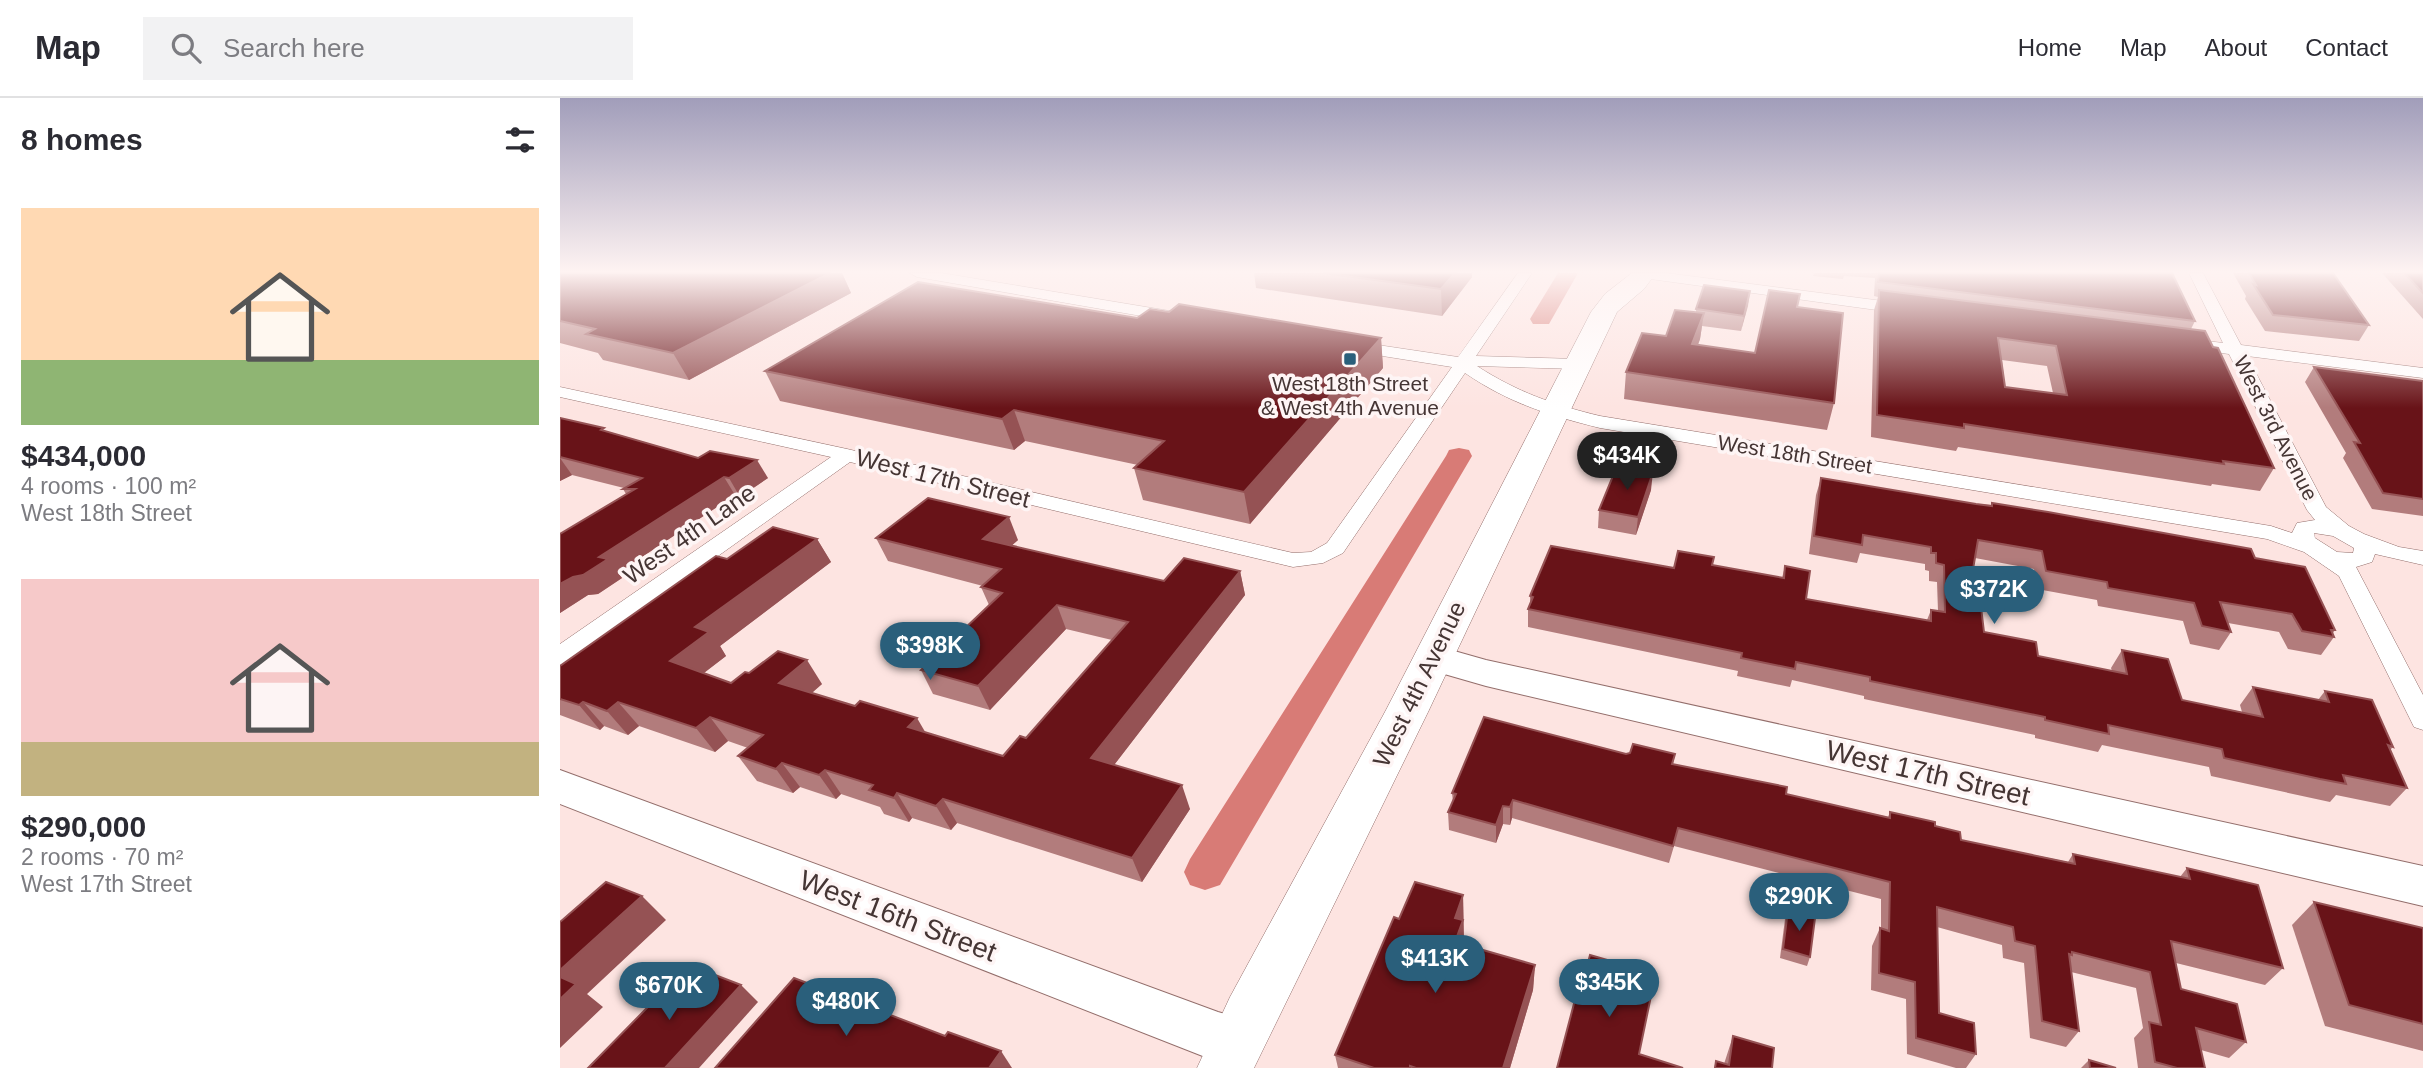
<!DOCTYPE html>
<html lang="en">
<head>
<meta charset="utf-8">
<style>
	:root { --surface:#fff; --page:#f2f2f3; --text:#2b2b33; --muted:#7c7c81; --line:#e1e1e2; --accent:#2a5f7b }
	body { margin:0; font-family:Arial,sans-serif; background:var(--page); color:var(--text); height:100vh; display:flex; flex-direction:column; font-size:26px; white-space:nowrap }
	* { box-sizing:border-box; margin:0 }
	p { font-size:23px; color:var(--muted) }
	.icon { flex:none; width:38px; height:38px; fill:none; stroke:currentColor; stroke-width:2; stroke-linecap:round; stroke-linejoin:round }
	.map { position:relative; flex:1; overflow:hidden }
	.sheet { display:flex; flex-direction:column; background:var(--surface); width:560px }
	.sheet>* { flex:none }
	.price { position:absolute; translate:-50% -60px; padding:0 16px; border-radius:24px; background:var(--accent); color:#fff; font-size:23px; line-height:46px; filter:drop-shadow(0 2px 4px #0008) }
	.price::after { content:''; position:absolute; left:50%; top:42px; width:21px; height:16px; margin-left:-10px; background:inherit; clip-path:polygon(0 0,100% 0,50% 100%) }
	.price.current { background:#222; color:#fff }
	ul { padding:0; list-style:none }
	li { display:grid; align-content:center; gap:14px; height:371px; padding:0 21px }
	li span { display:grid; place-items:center; height:217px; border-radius:0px; color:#555 }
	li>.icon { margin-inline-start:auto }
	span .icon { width:126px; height:126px; fill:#fffc; stroke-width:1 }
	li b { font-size:30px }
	h2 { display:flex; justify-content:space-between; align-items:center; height:84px; padding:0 21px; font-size:30px }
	header { display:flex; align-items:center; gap:42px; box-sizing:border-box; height:98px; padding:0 35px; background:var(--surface); border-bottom:2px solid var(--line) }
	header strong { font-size:33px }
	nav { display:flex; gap:38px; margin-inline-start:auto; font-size:24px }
	.search { width:490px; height:63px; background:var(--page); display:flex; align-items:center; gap:18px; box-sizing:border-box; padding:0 24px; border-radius:0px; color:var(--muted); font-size:26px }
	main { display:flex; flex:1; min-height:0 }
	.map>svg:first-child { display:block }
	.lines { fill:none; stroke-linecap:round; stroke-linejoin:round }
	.canal { fill:#d87b76; fill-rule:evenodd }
	.street-casing { stroke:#936e6b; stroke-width:1 }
	.secondary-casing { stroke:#936e6b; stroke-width:2 }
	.primary-casing { stroke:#936e6b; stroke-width:1 }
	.street { fill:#fff; fill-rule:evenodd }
	.secondary { fill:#fff; fill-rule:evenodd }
	.primary { fill:#fff; fill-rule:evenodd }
	.wall { fill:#b27c7c; fill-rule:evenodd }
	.shaded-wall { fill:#955254 }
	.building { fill:#681318; stroke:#955254; stroke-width:2; fill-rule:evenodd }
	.poi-dot { fill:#2a5f7b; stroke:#fef5f5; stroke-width:2.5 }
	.labels { text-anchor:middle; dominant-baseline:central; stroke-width:7; stroke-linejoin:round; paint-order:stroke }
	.far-poi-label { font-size:21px; fill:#453534; stroke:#fef5f5 }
	.far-street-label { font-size:21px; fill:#453534; stroke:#fef5f5 }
	.street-label { font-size:24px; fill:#453534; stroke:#fef5f5 }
	.near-street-label { font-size:28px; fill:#453534; stroke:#fef5f5 }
</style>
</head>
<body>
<header>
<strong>Map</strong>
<div class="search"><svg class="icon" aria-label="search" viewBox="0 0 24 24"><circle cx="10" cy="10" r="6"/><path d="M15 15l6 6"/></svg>Search here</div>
<nav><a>Home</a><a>Map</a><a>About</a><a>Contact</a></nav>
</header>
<main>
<section class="sheet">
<h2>8 homes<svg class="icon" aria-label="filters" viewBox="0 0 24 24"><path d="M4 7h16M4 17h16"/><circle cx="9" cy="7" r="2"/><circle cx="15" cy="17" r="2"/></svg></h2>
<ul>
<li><span style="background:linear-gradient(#ffd9b3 70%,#8fb573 0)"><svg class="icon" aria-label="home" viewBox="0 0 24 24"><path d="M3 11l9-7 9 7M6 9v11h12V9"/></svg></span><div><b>$434,000</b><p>4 rooms · 100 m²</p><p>West 18th Street</p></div></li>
<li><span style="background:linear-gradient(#f6c9c9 75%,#c2b280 0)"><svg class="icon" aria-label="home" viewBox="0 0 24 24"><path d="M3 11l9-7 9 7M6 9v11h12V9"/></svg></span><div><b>$290,000</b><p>2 rooms · 70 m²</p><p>West 17th Street</p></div></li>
</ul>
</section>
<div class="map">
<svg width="1863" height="970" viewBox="0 0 1863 970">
	<rect width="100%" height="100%" fill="#fde4e1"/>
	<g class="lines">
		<!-- canal -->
		<g class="canal">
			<polygon points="998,175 1018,175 989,226 973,226 970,221"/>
			<polygon points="899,350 909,352 912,358 660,787 645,792 630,787 624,774 630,761 886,358 889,352"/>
		</g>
		<defs>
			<g id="street">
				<polygon points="350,175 381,175 616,214 624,219 616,224 357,179"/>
				<path d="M958 175H972L916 258 1017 261 1026 266 1017 271 917 268C957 294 994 307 1040 318L1711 428 1732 435 1737 425 1755 422 1747 412 1669 256 1623 250 1615 245 1623 240 1663 245 1629 175H1643L1681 247 1863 270V280L1687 258 1766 409 1789 428 1804 436 1839 449 1863 453V467L1815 456 1812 464 1796 469 1863 597V632L1854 629 1779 478 1744 454 1707 441 1040 330C988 317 949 305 905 275L783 455 763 465 733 469 290 364 9 564 0 567V546L271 359 0 299V289L287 351 733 455 751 454 767 445 892 269 791 253 785 252 783 248 785 244 791 243 898 259ZM1754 435 1773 438 1794 450 1793 455 1777 454 1755 440Z"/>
				<polygon points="1077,175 1106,175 1346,206 1354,211 1346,216 1083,180 1078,179"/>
			</g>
			<g id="secondary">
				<polygon points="873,547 926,562 1863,768 1863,808 926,588 860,569 855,560 860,551"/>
				<polygon points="0,672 658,914 696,925 703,943 696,961 678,968 658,964 0,706"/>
			</g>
			<polygon id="primary" points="1072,175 1096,175 1084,191 1057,214 869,612 694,970 637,970 670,899 826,612 1031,214 1045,196"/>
		</defs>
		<!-- street casing -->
		<use href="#street" class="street-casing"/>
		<!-- secondary casing -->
		<use href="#secondary" class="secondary-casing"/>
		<!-- primary casing -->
		<use href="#primary" class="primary-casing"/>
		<!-- street -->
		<use href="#street" class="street"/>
		<!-- secondary -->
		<use href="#secondary" class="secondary"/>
		<!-- primary -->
		<use href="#primary" class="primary"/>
	</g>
	<!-- wall -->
	<g class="wall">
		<polygon points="0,175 282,175 291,195 129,282 43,262 38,255 0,245"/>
		<polygon points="694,175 912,175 912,179 882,218 696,190"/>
		<path d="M1254 175H1612L1635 223 1631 231 1714 370 1700 393 1652 386 1651 388 1398 349 1396 353 1311 339 1314 212 1318 199 1314 198 1315 180 1284 178 1283 181 1253 178ZM1442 262 1487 268 1493 295 1445 289Z"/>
		<polygon points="1673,175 1773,175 1809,227 1799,243 1705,233 1685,201 1686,198"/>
		<polygon points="1822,175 1863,175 1863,221"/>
		<polygon points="1190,193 1181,233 1142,228 1140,241 1138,247 1195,255 1237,209 1274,305 1267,332 1064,301 1066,274 1106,238 1136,214 1136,211"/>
		<polygon points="609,214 821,240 823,270 690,426 583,402 574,370 578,367 465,343 454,352 220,303 205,273 577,220"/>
		<polygon points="1754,269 1863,283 1863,418 1812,411 1783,360 1786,355 1745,284"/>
		<polygon points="0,320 46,333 208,380 180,399 175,397 58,475 62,480 38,496 28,497 0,515 0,436 66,396 63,391 64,390 12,377 0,383"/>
		<polygon points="1261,380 1416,406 1431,407 1432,405 1695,460 1775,532 1773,535 1774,539 1761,557 1728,551 1719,534 1668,525 1671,534 1659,552 1630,546 1623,523 1538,508 1537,502 1477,491 1474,471 1415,460 1407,506 1424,534 1478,558 1552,573 1551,570 1562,552 1622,602 1682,614 1680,607 1693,589 1758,602 1765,593 1833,649 1830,652 1847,690 1830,708 1776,697 1770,704 1651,678 1649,669 1542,647 1538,654 1475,640 1475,637 1304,601 1304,598 1232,582 1230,589 1177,578 1178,573 968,529 968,511 970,506 970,498 1114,470 1152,467 1222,480 1225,468 1246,501 1367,522 1371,512 1378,513 1377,484 1369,483 1369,473 1365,472 1365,466 1300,455 1297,465 1249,456 1256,397"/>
		<polygon points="1091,392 1076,437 1038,430 1039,412"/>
		<polygon points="316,440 458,442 451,448 604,483 680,473 685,497 554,667 630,711 582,784 397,725 391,732 352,720 349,724 324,716 320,709 281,696 276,701 240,689 233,695 197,683 178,658 188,650 168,643 155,654 79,628 68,637 44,628 40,632 0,617 0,568 167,461 257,441 271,464 160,548 166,558 144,575 171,585 189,575 262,586 252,595 366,635 443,658 466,640 552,542 506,531 430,612 373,596 361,572 429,507 421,489 423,488 328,463"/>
		<polygon points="1066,656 1115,656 1113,666 1226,696 1328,719 1330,714 1375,728 1401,742 1508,764 1513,756 1620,779 1627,770 1723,870 1705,887 1616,865 1621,891 1686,944 1669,960 1641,952 1645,970 1578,970 1574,940 1583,930 1576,890 1511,874 1519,933 1506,949 1470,940 1464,865 1443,860 1442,847 1377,829 1379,915 1416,956 1406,970 1396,970 1347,956 1346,901 1311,892 1312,848 1320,830 1321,831 1321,801 1114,748 1109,765 952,720 950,727 943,726 936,745 889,732 888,714 893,704 892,695"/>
		<polygon points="903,797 904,847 975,867 973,892 950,970 778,970 775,957 839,821"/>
		<polygon points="1754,804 1863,830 1863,953 1765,928 1732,827"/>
		<polygon points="1228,812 1250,859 1247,868 1220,860 1225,821"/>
		<polygon points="1173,938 1212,970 1154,970 1156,963 1164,966"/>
		<polygon points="1529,962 1556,970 1521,970"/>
	</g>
	<!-- shaded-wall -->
	<g class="shaded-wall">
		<polygon points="270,175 282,175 291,195 129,282 113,255"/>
		<polygon points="895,175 912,175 912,179 882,218 881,191"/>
		<polygon points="1190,193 1188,208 1181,233 1184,218"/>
		<polygon points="1144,215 1140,241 1128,272 1132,246"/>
		<polygon points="821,240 823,270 690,426 684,394"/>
		<polygon points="454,312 465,343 454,352 442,321"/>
		<polygon points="0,360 12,377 0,383"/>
		<polygon points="197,362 208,380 180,399 169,380"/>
		<polygon points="1093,374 1091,392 1076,437 1078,419"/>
		<polygon points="164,379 175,397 58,475 62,480 38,496 28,497 0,515 0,486 39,459"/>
		<polygon points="449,419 458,442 433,464 423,441"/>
		<polygon points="257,441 271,464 160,548 166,558 128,587 110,563 135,529"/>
		<polygon points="680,473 685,497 541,684 531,660"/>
		<polygon points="497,507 506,531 430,612 418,588"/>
		<polygon points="247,562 262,586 235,609 219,585"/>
		<polygon points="23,604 44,628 40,632 19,607"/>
		<polygon points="58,604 79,628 68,637 47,613"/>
		<polygon points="150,619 168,643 155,654 136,630"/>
		<polygon points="357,620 371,644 348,629"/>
		<polygon points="222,665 240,689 233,695 216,671"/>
		<polygon points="265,672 281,696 276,701 259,677"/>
		<polygon points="622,687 630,711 582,784 572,760"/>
		<polygon points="337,695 352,720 349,724 334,700"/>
		<polygon points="383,701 397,725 391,732 376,708"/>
		<polygon points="953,702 952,720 950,727 950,709"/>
		<polygon points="943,708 943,726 936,745 936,727"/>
		<polygon points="903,797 904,848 896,870 895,820"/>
		<polygon points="82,798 106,822 27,896 43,909 0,950 0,872"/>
		<polygon points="975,867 973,892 950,970 943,970"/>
		<polygon points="181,887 198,904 139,970 105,970"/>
		<polygon points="441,953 452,970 429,970"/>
	</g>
	<!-- building -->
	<g class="building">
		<polygon points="0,175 270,175 113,255 26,236 35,231 0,223"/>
		<polygon points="763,175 895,175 881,191"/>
		<polygon points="1319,175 1612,175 1635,223 1318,184"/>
		<polygon points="1689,175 1773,175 1809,227 1713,217 1693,186 1696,187"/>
		<polygon points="1844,175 1863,175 1863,195"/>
		<polygon points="358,184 577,220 590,211 609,214 619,206 821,240 684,394 574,370 604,343 454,312 442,321 205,273"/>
		<polygon points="1144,187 1190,193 1184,218 1136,211"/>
		<polygon points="1209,192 1240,196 1237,209 1283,215 1274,305 1066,274 1082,235 1106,238 1115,212 1144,215 1132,246 1195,255"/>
		<path d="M1319 192 1645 233 1653 249 1658 250 1714 370 1663 363 1664 366 1404 326V330L1317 317ZM1438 240 1496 248 1507 297 1445 289Z"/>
		<polygon points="1754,269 1863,283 1863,401 1823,395 1794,344 1800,345"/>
		<polygon points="0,320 44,330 41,332 138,360 150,353 197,362 169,380 164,379 39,459 48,461 23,477 13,479 0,486 0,436 75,391 63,391 82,380 0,359"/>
		<polygon points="1057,368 1093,374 1078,419 1039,412"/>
		<polygon points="1261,380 1416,406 1432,408 1432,405 1488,414 1691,451 1695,460 1745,469 1775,532 1771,532 1774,539 1742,533 1732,516 1660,504 1671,534 1642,528 1634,505 1548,490 1547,484 1486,473 1482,453 1418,442 1407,506 1421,509 1424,534 1476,544 1478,558 1567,576 1562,552 1608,561 1622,602 1703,619 1693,589 1769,604 1765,593 1812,602 1833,649 1828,647 1847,690 1783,677 1786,686 1760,681 1664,660 1662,651 1548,627 1549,636 1485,622 1485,619 1310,583 1310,579 1236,564 1235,571 1181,560 1182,555 968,511 973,499 970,498 991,448 1114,470 1118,453 1154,459 1152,467 1224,480 1225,468 1250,473 1246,501 1371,523 1371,512 1385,514 1384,467 1376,465 1376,455 1371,455 1371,449 1303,437 1302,447 1254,438"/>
		<polygon points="368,400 449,419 423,441 604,483 624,460 680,473 531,660 622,687 572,760 383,701 376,708 337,695 334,700 309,692 313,687 265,672 259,677 222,665 216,671 178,658 203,637 150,619 136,630 58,604 47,613 23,604 19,607 0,601 0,568 156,458 167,461 213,429 257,441 135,529 149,534 110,563 171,585 185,574 189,575 218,553 247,562 219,585 295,608 300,603 357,620 348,629 443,658 460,638 466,640 568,524 497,507 418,588 361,572 442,495 421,489 441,471 316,440"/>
		<polygon points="924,619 1066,656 1070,655 1073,646 1115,656 1112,666 1227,689 1226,696 1330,720 1330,714 1375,724 1375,728 1400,734 1401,742 1515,766 1513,756 1630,781 1627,770 1698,787 1723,870 1611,843 1621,891 1677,906 1686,944 1636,930 1645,970 1617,970 1595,964 1589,924 1601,927 1590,874 1512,854 1512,857 1509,856 1519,933 1482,923 1475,848 1455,843 1453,829 1377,809 1379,915 1414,925 1416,956 1356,940 1355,884 1319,875 1320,830 1329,833 1330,784 1118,730 1113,748 953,702 950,709 943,708 936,727 888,714 896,696 892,695"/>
		<polygon points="46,784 82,798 0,872 0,824"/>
		<polygon points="855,784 903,797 895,820 903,822 895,844 975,867 943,970 856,970 850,968 850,970 814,970 775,957 834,819 839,821"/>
		<polygon points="1754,804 1863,830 1863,926 1789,907"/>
		<polygon points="1228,812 1255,820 1250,859 1223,851"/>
		<polygon points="1030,857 1092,875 1087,896 1091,898 1079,956 1123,970 997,970 1021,879 1024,880"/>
		<polygon points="129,867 181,887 105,970 28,970"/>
		<polygon points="0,879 16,886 0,901"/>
		<polygon points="234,880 385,938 388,934 441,953 429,970 155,970"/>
		<polygon points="1173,938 1214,950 1212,970 1155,970 1156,963 1169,967"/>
		<polygon points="1529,962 1556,970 1530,970"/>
	</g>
	<!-- sky -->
	<linearGradient id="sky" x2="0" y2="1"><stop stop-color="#a19dba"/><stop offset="0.56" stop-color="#fef3f2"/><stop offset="1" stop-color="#fef3f2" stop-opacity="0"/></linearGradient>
	<rect width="1863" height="310" fill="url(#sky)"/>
	<!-- markers -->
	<rect class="poi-dot" x="783" y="254" width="14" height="14" rx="3.5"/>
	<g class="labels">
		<!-- far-poi labels -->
		<g class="far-poi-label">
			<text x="790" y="285">West 18th Street<tspan x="790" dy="24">&amp; West 4th Avenue</tspan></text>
		</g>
		<!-- far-street labels -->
		<g class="far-street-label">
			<text transform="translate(1716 330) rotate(63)">West 3rd Avenue</text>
			<text transform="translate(1235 356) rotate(9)">West 18th Street</text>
		</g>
		<!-- street labels -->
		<g class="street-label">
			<text transform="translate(383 380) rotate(14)">West 17th Street</text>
			<text transform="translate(129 436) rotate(-35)">West 4th Lane</text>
			<text transform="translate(859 586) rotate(-64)">West 4th Avenue</text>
		</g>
		<!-- near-street labels -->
		<g class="near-street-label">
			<text transform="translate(1368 675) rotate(13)">West 17th Street</text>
			<text transform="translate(338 818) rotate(21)">West 16th Street</text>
		</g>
	</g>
</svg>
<b class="price current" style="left:1067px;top:394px">$434K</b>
<b class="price" style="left:1434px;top:528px">$372K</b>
<b class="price" style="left:370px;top:584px">$398K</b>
<b class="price" style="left:1239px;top:835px">$290K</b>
<b class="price" style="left:875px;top:897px">$413K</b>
<b class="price" style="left:1049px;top:921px">$345K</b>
<b class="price" style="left:109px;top:924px">$670K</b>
<b class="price" style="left:286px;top:940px">$480K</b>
</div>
</main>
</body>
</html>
